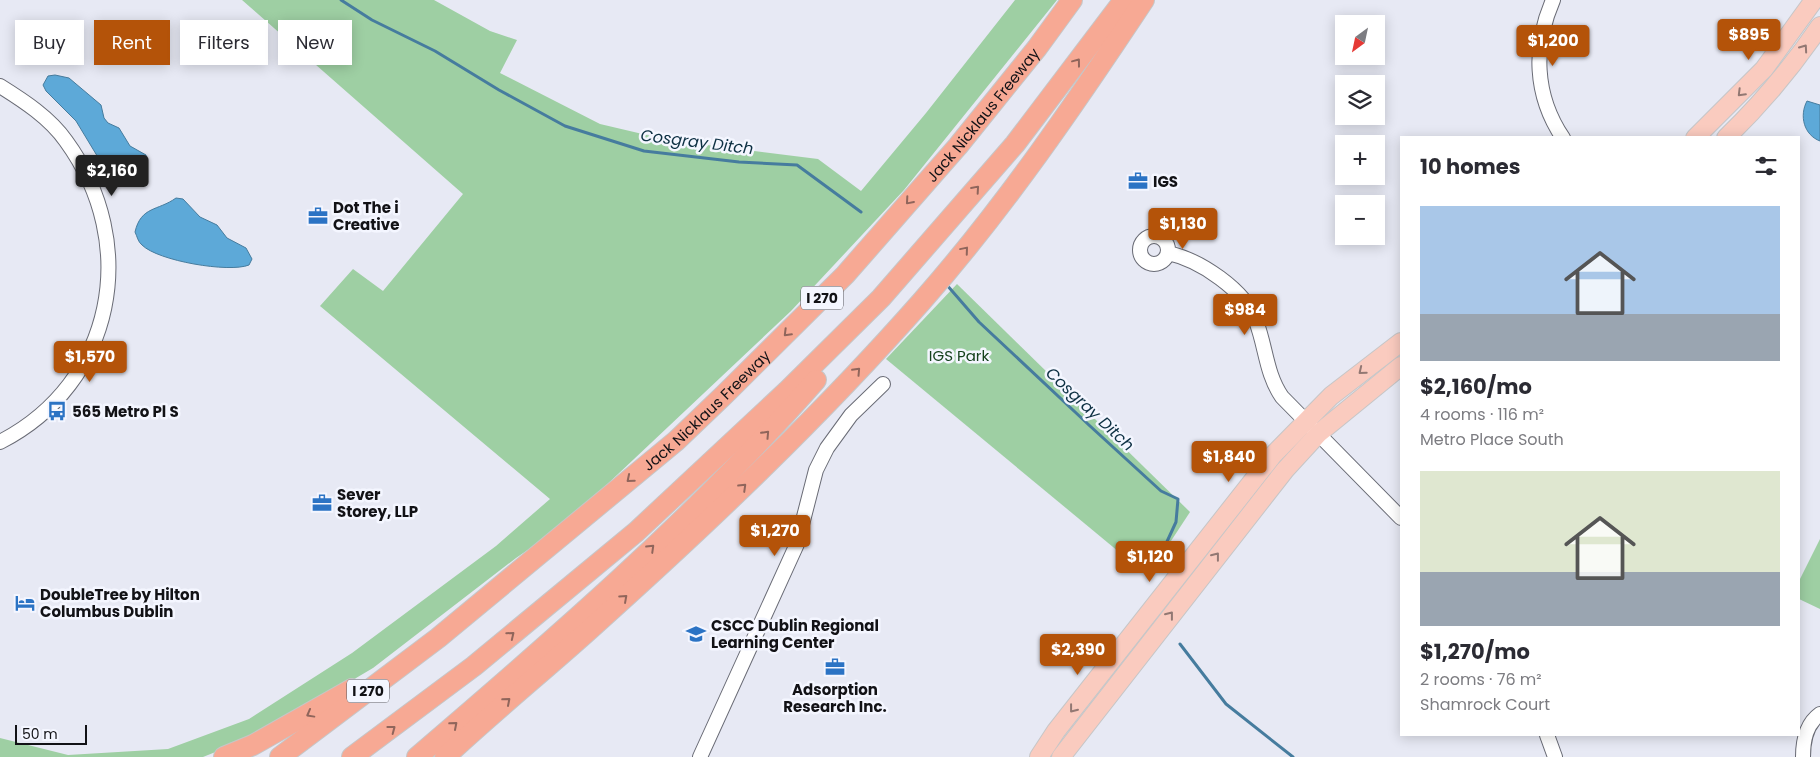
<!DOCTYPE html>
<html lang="en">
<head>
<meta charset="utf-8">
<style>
	:root { --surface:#fff; --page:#f7f7f7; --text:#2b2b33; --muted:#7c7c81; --accent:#b45309 }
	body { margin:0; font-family:Poppins,sans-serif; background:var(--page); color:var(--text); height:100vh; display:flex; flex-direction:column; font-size:19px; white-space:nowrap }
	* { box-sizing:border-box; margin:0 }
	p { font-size:16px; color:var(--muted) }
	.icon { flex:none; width:28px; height:28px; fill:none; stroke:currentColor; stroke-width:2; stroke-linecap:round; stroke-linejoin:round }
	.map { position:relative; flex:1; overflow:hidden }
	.drawer { position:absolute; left:1400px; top:136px; width:400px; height:600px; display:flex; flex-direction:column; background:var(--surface); border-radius:0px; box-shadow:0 2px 12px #0003 }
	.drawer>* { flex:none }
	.guide { position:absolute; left:15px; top:20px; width:475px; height:45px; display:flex; gap:10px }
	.needle { width:32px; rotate:213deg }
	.tools { position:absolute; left:1335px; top:15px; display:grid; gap:10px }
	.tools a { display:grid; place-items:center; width:50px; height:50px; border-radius:0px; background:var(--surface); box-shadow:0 2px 12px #0003; font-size:25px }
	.scale { position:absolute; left:15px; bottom:12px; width:72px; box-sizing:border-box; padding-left:5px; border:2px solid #121216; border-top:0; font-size:14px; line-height:18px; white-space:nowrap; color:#121216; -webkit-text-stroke:4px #f4f6ff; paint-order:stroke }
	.price { position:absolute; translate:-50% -42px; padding:0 11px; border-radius:5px; background:var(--accent); color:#fff; font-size:16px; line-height:32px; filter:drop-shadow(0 1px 2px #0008) }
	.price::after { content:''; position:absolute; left:50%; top:30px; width:15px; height:11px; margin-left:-8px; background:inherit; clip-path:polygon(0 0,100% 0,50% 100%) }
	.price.current { background:#222; color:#fff }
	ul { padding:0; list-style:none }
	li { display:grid; align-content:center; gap:10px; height:265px; padding:0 20px }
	li span { display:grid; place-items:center; height:155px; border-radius:0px; color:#555 }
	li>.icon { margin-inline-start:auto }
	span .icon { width:90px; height:90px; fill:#fffc; stroke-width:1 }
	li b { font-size:21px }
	h2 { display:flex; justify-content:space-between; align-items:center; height:60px; padding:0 20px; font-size:21px }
	.chip { padding:0 18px; border-radius:0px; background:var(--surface); box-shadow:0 2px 12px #0003; font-size:18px; line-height:45px }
	.chip.current { background:var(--accent); color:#fff }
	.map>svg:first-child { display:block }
	.green { fill:#9ecfa3 }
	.water { fill:#5da9d8; stroke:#467c9e }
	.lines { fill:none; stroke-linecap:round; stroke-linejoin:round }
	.stream { stroke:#467c9e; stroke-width:3 }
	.minor-casing { stroke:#696b75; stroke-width:16 }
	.major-casing { stroke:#c6c6c7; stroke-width:20 }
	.highway-casing { stroke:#c6c6c7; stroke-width:22 }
	.minor { stroke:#fff; stroke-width:14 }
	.major { stroke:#facbbf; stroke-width:18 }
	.highway { stroke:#f7a994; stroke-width:20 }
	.oneway { stroke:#927873 }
	.oneway2 { stroke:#90655b }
	.labels { text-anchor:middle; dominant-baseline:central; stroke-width:5; stroke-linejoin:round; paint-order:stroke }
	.shield { fill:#f4f6ff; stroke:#56565c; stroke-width:1 }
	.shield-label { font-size:14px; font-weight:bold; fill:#121216 }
	.street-label { font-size:15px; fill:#121216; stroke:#f4f6ff }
	.poi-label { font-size:15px; font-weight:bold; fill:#121216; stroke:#f4f6ff; text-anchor:start }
	.park-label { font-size:15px; fill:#14411c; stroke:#f4f6ff }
	.water-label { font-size:16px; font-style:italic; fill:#0d3043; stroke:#f4f6ff }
</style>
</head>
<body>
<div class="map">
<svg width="1820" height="757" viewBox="0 0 1820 757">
	<rect width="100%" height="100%" fill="#e7e9f4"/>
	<!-- green -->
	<g class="green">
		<polygon points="242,0 434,0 490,31 517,40 500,73 600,124 668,140 818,159 861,191 926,113 1015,0 1057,0 904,190 791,311 564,525 516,558 373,668 263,733 203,757 0,757 0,738 68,755 168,749 249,719 352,653 496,546 550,499 320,306 353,269 383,291 463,194"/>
		<polygon points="957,284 1190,512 1148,576 886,359"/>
		<polygon points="1820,539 1820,609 1799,599 1799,581"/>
	</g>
	<!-- water -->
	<g class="water">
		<polygon points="55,75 69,78 101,105 104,118 108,123 119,128 130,146 146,155 147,160 142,166 126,158 114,163 99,159 76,121 46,91 43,85 48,76"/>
		<path d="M1807 101 1820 105V141C1804 135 1799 116 1807 101Z"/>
		<path d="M176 198 183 199 200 217 217 225 227 238 246 248 252 259 249 265C229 273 158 261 142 245 138 242 137 236 135 232 141 206 158 211 176 198Z"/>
	</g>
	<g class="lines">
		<!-- stream -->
		<g class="stream">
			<polyline points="341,0 372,20 435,51 499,90 565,126 644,151 739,162 797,165 861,212"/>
			<polyline points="946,284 979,322 1090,426 1161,491 1178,499 1176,522 1159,559"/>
			<polyline points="1180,644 1226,704 1293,757"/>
		</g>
		<defs>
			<g id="minor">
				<path d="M1553 0C1533 46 1534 95 1563 138"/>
				<path d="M0 86C24 101 50 118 66 141 141 244 115 383 0 442"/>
				<circle cx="1154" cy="250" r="14"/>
				<path d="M1168 253C1200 260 1245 290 1256 321 1266 347 1266 374 1282 397L1401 518"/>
				<polyline points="1547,735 1555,757"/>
				<polyline points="700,757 797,544 816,470 827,448 851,415 883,384"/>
				<path d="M1803 757C1803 740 1806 724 1820 714"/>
			</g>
			<g id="major">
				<polyline points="1695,138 1764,69 1814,0"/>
				<path d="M1726 138C1761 104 1793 66 1820 26"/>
				<polyline points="1039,757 1056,731 1273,455 1331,396 1401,342"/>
				<polyline points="1061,757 1285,470 1319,433 1401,366"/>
			</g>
			<g id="highway">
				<polyline points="224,757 253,745 352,689"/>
				<path id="s1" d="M280 757 438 638 676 441 724 395 845 275 958 146 1037 48 1072 0"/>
				<polyline points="352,757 474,666 636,532 787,391 881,298 1015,144 1124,0"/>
				<path d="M417 757C555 639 696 517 816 380"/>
				<path d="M445 757C492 713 541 673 589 630 705 526 819 418 922 301 1004 208 1075 104 1144 0"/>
			</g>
		</defs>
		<!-- minor casing -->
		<use href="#minor" class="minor-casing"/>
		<!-- major casing -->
		<use href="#major" class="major-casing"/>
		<!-- highway casing -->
		<use href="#highway" class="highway-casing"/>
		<!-- minor -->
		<use href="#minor" class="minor"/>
		<!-- major -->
		<use href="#major" class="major"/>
		<!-- highway -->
		<use href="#highway" class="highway"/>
	</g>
	<!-- one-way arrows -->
	<defs><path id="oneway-chevron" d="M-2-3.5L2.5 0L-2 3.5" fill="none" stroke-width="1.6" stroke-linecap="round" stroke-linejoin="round" transform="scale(1.25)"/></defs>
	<g class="oneway">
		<use href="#oneway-chevron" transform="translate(1804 48) rotate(-55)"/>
		<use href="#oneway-chevron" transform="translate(1741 93) rotate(135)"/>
		<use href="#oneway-chevron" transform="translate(1362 371) rotate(141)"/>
		<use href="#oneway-chevron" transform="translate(1216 556) rotate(-52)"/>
		<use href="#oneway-chevron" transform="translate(1170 615) rotate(-52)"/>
		<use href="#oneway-chevron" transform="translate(1073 709) rotate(128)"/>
	</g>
	<g class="oneway2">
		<use href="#oneway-chevron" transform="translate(1077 62) rotate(-53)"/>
		<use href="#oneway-chevron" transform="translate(976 189) rotate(-49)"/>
		<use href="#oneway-chevron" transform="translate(909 201) rotate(131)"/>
		<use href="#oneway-chevron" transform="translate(965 250) rotate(-50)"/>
		<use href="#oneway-chevron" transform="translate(787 333) rotate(135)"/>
		<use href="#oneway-chevron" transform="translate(857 371) rotate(-47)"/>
		<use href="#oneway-chevron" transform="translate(766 434) rotate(-47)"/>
		<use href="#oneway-chevron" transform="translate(630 479) rotate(140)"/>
		<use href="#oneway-chevron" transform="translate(743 487) rotate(-44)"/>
		<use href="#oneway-chevron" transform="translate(651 548) rotate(-44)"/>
		<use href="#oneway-chevron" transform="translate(624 598) rotate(-42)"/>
		<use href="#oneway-chevron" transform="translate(511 635) rotate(-39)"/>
		<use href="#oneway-chevron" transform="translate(507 701) rotate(-41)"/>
		<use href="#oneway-chevron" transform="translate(310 714) rotate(151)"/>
		<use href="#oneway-chevron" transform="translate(454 725) rotate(-41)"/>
		<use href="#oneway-chevron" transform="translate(392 729) rotate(-37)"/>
	</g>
	<!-- icons -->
	<defs>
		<symbol id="office-bare" viewBox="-9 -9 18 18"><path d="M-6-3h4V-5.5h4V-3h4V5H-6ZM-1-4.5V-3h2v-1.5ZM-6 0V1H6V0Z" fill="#2b73c4" stroke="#f4f6ff" stroke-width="2.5" paint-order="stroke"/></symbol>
		<symbol id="bus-bare" viewBox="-9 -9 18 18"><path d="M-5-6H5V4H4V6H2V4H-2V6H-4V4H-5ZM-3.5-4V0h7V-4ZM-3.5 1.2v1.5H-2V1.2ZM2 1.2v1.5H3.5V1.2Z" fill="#2b73c4" stroke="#f4f6ff" stroke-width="2.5" paint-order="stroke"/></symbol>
		<symbol id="hotel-bare" viewBox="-9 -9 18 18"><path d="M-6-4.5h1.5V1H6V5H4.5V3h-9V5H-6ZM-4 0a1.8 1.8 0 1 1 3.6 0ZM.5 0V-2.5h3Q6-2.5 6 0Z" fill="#2b73c4" stroke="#f4f6ff" stroke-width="2.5" paint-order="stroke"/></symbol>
		<symbol id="university-bare" viewBox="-9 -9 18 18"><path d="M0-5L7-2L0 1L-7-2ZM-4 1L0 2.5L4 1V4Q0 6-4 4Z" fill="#2b73c4" stroke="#f4f6ff" stroke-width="2.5" paint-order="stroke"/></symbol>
	</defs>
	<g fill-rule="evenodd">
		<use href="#office-bare" x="1124" y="167" width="28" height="28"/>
		<use href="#office-bare" x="304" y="202" width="28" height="28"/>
		<use href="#bus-bare" x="43" y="397" width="28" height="28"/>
		<use href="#office-bare" x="308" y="489" width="28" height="28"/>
		<use href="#hotel-bare" x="11" y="589" width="28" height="28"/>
		<use href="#university-bare" x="682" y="620" width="28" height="28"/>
		<use href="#office-bare" x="821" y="653" width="28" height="28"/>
	</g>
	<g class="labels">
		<!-- shield labels -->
		<g class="shield">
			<rect x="801" y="286.5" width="42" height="23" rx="4"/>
			<rect x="347" y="679.5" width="42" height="23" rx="4"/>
		</g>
		<g class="shield-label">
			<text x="822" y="298">I 270</text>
			<text x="368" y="691">I 270</text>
		</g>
		<!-- street labels -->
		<g class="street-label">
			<text stroke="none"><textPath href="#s1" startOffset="955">Jack Nicklaus Freeway</textPath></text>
			<text stroke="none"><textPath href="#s1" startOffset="550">Jack Nicklaus Freeway</textPath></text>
		</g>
		<!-- poi labels -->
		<g class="poi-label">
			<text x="1153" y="181">IGS</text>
			<text x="333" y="207">Dot The i<tspan x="333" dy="17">Creative</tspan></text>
			<text x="72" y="411">565 Metro Pl S</text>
			<text x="337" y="494">Sever<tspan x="337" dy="17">Storey, LLP</tspan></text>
			<text x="40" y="594">DoubleTree by Hilton<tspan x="40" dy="17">Columbus Dublin</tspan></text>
			<text x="711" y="625">CSCC Dublin Regional<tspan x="711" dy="17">Learning Center</tspan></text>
			<text x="835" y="689" text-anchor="middle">Adsorption<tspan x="835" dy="17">Research Inc.</tspan></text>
		</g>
		<!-- park labels -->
		<g class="park-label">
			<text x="959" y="355">IGS Park</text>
		</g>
		<!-- water labels -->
		<g class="water-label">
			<text transform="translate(697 142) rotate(7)">Cosgray Ditch</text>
			<text transform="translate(1090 409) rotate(43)">Cosgray Ditch</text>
		</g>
	</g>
</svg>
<div class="tools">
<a><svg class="needle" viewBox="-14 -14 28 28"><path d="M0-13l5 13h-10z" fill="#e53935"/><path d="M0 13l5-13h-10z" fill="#7c7c81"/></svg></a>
<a><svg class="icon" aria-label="layers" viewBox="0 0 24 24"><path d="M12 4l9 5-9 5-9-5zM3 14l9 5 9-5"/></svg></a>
<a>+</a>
<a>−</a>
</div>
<div class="scale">50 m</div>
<b class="price" style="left:1749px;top:61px">$895</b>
<b class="price" style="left:1553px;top:67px">$1,200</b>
<b class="price current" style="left:112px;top:197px">$2,160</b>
<b class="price" style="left:1183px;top:250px">$1,130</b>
<b class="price" style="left:1245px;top:336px">$984</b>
<b class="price" style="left:90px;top:383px">$1,570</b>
<b class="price" style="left:1229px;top:483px">$1,840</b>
<b class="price" style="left:775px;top:557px">$1,270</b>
<b class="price" style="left:1150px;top:583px">$1,120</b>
<b class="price" style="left:1078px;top:676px">$2,390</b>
<div class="guide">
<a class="chip">Buy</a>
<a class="chip current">Rent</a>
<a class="chip">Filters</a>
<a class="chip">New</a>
</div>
<section class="drawer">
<h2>10 homes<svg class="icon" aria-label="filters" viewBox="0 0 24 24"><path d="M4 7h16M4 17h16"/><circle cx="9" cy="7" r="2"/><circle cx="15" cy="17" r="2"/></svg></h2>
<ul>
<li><span style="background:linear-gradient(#a9c7e8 70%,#9aa5b1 0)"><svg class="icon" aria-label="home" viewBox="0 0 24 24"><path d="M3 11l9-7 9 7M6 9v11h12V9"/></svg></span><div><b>$2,160/mo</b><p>4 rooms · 116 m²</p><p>Metro Place South</p></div></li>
<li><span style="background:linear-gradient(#dfe7d0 65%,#9aa5b1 0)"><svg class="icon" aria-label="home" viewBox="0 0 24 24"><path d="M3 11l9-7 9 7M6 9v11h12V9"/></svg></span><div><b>$1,270/mo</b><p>2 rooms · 76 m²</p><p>Shamrock Court</p></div></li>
</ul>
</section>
</div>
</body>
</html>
